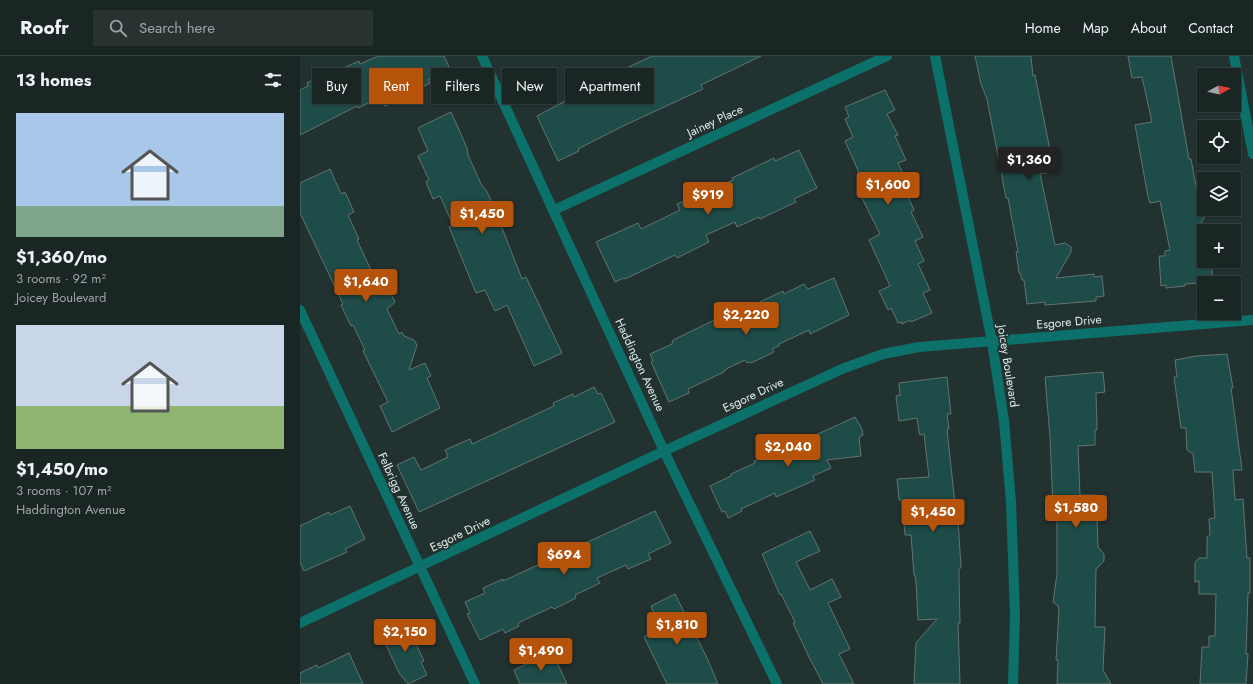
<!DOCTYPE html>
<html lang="en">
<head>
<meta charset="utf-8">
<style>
	:root { --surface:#1a2624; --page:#273231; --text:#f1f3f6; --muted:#9fa5a6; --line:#384341; --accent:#b45309 }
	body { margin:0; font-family:Jost,sans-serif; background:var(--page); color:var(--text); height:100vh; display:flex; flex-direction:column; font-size:15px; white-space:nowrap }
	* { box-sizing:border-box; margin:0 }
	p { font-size:13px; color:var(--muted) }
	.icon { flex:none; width:22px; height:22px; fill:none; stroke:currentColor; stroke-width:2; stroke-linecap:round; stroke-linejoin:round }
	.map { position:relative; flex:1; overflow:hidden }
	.panel { display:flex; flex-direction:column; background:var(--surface); width:300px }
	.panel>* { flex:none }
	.top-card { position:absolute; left:12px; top:12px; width:380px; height:36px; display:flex; gap:8px }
	.needle { width:26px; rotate:82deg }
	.fabs { position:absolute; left:897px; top:12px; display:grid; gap:8px }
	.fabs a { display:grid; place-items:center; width:44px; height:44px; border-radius:0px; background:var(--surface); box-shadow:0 1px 3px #0004,0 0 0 1px var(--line); font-size:20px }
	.price { position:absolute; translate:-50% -34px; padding:0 9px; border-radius:4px; background:var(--accent); color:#fff; font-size:13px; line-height:26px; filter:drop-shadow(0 1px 2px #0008) }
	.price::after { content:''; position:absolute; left:50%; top:24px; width:12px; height:9px; margin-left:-6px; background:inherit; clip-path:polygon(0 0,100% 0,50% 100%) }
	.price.current { background:#222; color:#fff }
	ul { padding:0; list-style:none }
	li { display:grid; align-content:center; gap:8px; height:212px; padding:0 16px }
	li span { display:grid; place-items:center; height:124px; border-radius:0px; color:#555 }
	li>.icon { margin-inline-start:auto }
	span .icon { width:72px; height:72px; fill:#fffc; stroke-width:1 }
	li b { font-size:17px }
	h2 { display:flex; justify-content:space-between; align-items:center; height:48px; padding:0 16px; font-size:17px }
	.pill { padding:0 14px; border-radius:0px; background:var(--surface); box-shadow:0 1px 3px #0004,0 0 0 1px var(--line); font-size:14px; line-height:36px }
	.pill.current { background:var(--accent); color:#fff }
	header { display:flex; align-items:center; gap:24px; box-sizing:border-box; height:56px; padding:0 20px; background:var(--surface); border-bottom:1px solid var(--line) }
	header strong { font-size:19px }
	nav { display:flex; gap:22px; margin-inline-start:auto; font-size:14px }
	.search { width:280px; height:36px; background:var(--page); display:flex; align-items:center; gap:10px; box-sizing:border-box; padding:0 14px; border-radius:0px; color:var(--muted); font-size:15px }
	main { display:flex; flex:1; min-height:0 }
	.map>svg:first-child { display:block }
	.building { fill:#1e4c48; stroke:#627472 }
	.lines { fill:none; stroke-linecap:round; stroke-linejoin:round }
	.street { stroke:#0d716b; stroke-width:10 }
	.labels { text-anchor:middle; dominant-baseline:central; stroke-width:3.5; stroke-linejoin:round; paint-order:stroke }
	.street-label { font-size:12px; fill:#e2eceb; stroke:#223230 }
</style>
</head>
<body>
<header>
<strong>Roofr</strong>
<div class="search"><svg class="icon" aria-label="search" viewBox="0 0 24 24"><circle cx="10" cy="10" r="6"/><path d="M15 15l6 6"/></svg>Search here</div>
<nav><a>Home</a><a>Map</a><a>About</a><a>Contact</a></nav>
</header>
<main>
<section class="panel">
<h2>13 homes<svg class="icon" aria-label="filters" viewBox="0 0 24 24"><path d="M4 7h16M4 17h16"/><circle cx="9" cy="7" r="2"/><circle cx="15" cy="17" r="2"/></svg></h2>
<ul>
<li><span style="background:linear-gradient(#a9c7e8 75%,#7fa58c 0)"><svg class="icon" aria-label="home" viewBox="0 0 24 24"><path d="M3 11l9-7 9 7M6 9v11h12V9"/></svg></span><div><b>$1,360/mo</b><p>3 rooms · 92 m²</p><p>Joicey Boulevard</p></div></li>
<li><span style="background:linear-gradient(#c9d6e8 65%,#8fb573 0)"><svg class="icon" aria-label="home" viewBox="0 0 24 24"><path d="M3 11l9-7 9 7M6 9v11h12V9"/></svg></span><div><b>$1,450/mo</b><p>3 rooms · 107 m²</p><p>Haddington Avenue</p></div></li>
</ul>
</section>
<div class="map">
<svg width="953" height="628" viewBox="0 0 953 628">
	<rect width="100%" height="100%" fill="#223230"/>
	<!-- building -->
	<g class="building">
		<polygon points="78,0 144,0 150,13 128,24 130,27 120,32 121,34 85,50 81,41 58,52 57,50 0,79 0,34 8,30 7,27 29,16 30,18 59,5 60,8"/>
		<polygon points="352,0 461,0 401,29 403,33 323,70 278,93 279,95 258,105 237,60 282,36 281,34 286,31"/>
		<polygon points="675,0 731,0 733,20 735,19 754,114 754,116 740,118 748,155 755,189 765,187 771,191 771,196 756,222 794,218 794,221 802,220 804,240 796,241 796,245 745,249 745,246 727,248 724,224 722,224 720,217 719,217 716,196 718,196 708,142 706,142 687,43 681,28"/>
		<polygon points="828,0 871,0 889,103 891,103 900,152 905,160 901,167 904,184 904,205 911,205 913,226 885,228 885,230 866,232 866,229 861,230 859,200 865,200 865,195 870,194 860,145 850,147 848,141 835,69 852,66 842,21 832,22"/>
		<polygon points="585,34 595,54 587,58 598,79 595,80 606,104 598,107 608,128 606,129 608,133 605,134 614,154 611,156 623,181 615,185 624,205 618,208 630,234 623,237 632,257 611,266 610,264 602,268 602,266 598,267 591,252 588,254 579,235 590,230 569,184 580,178 560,138 562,137 560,132 565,130 545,85 553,81 545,63 549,61 545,51"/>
		<polygon points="151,56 167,92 168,99 181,128 186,134 191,144 222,223 226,221 262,297 234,310 207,249 195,255 185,234 176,237 149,171 153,169 140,140 133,143 126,126 129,124 118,100 128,95 118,72"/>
		<polygon points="499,94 517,132 494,143 496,146 460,163 459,161 437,171 435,166 406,179 409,186 377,202 375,199 325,223 324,222 315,226 296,186 338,167 341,173 380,154 377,148 433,124 432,122 474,102 475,105"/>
		<polygon points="30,113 41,138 45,136 54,156 48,159 59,183 57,184 79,231 81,230 82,232 87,230 95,246 87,253 99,278 102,276 104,280 114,284 117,289 109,314 125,307 131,320 127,322 140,352 92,376 80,350 88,346 63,295 65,294 53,269 51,270 41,249 43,248 0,157 0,127"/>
		<polygon points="534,222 549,259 510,278 509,274 479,288 479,290 472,293 474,296 451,307 450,306 447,307 445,304 426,313 424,316 388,333 389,337 369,346 351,306 353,305 350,298 372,288 373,284 427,258 428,261 483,235 484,238 504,228 508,233"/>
		<polygon points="927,298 933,332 931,332 942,414 933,414 935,444 943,443 947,502 950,502 950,537 948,537 946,598 948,598 946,628 900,628 902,591 909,591 909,580 915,580 916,538 899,538 899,525 895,526 895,507 899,502 907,502 907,481 910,479 909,463 915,462 912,416 895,416 893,398 887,394 886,372 881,372 874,321 877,321 875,304 896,300"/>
		<polygon points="803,316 805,336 796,337 797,374 795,374 795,389 778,390 780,439 797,439 797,450 801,450 800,465 797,465 798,491 804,498 804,505 796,513 795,571 805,571 803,614 811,628 757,628 758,604 756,604 759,555 758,550 753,546 757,518 757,460 755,460 755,454 753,453 750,381 745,321"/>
		<polygon points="647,321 651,358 647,358 649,373 647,374 655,448 657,447 661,512 659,512 659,524 660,567 658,567 660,628 614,628 616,587 637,563 618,564 616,526 615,519 614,519 611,479 605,479 602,444 599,444 597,423 629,421 624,378 620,379 619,376 617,362 599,365 596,340 600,339 599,327"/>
		<polygon points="294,331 298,338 301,337 315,366 119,456 97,409 114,401 121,414 148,401 145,394 170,383 172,388 254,350 253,347 273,338 274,341"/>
		<polygon points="555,361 562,373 563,379 559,381 561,400 527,404 531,412 513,420 515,424 476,441 475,437 441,453 442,455 428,462 425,455 422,456 410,430 431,420 431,418 455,407 454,405 469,399 472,399"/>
		<polygon points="50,450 65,483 45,493 47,496 4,515 0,506 0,470 29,456 30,459"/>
		<polygon points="355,455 371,487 348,498 351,503 328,513 326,509 297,522 300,527 275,539 276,542 254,553 252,551 218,567 219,570 205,577 203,573 180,584 167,558 170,557 165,546 185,537 183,532 203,523 203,525"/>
		<polygon points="510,475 520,495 496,506 510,534 532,523 541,541 528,547 550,593 539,598 554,628 523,628 509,601 493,567 495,566 481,538 480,539 462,498"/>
		<polygon points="375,538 407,602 418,628 367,628 344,581 355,575 348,559 354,557 351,550"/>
		<polygon points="106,566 124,605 121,606 127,619 108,628 99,617 81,578"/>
		<polygon points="49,597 63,628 0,628 0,617 17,609 18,612"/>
		<polygon points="248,598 249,601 253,598 267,628 220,628 214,614"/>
	</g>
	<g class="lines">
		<!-- street -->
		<g class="street">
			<polyline points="182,0 364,395 477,628"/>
			<polyline points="635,0 692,286 704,365 711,446 715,559 713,628"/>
			<polyline points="934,0 953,98"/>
			<polyline points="254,154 587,0"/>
			<polyline points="0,254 175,628"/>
			<polyline points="0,567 364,395 542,313 583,298 619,291 953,264"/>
		</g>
	</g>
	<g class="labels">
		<!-- street labels -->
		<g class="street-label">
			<text transform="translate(415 65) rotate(-25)">Jainey Place</text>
			<text transform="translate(769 266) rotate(-5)">Esgore Drive</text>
			<text transform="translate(340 309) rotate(65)">Haddington Avenue</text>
			<text transform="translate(708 310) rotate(81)">Joicey Boulevard</text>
			<text transform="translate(453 339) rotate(-25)">Esgore Drive</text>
			<text transform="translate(99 435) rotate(65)">Felbrigg Avenue</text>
			<text transform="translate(160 478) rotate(-26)">Esgore Drive</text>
		</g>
	</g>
</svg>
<div class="fabs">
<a><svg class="needle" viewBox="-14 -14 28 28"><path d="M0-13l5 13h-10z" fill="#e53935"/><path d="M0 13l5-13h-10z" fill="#9fa5a6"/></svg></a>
<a><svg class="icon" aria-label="locate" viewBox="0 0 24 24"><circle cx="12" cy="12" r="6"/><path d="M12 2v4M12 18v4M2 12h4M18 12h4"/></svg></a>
<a><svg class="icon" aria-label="layers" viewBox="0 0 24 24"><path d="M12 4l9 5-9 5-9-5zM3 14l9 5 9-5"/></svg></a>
<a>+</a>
<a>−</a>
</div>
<b class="price current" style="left:729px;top:125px">$1,360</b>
<b class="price" style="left:588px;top:150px">$1,600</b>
<b class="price" style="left:408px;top:160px">$919</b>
<b class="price" style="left:182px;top:179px">$1,450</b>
<b class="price" style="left:66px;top:247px">$1,640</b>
<b class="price" style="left:446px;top:280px">$2,220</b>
<b class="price" style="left:488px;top:412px">$2,040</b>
<b class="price" style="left:776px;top:473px">$1,580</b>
<b class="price" style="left:633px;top:477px">$1,450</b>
<b class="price" style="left:264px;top:520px">$694</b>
<b class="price" style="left:377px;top:590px">$1,810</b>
<b class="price" style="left:105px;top:597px">$2,150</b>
<b class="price" style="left:241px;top:616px">$1,490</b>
<div class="top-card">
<a class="pill">Buy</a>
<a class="pill current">Rent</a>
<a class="pill">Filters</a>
<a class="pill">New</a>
<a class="pill">Apartment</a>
</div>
</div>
</main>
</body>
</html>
